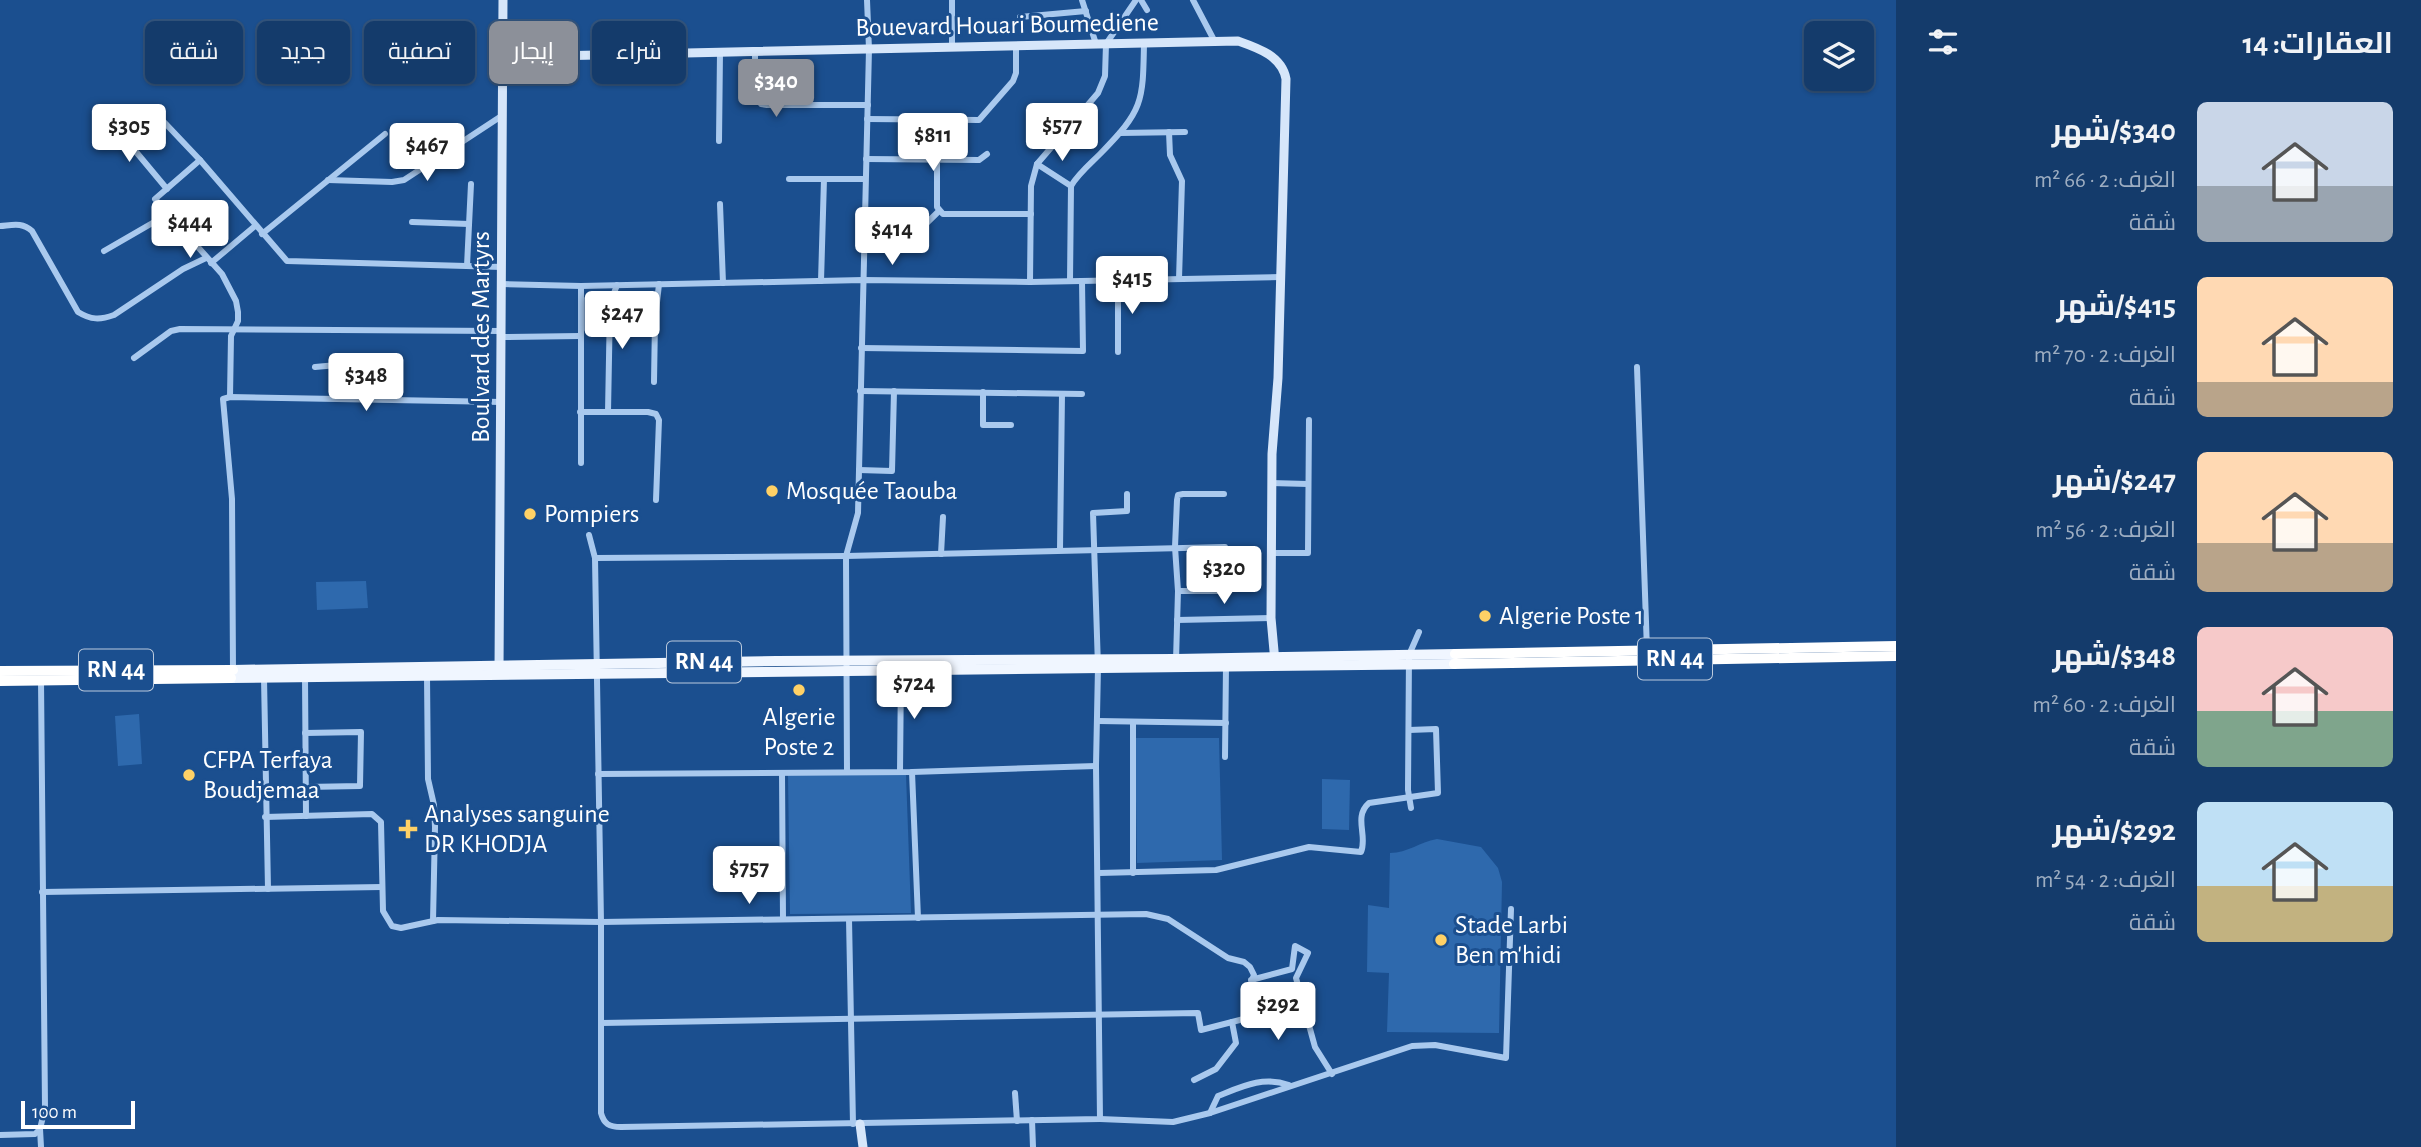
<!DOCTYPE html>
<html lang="ar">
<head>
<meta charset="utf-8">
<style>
	:root { --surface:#143b6b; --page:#214673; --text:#f1f3f6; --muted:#9dadc1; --line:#33557e; --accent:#8c9099 }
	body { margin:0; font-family:"Alegreya Sans",Cairo,sans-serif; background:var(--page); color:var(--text); direction:rtl; height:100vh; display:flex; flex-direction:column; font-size:26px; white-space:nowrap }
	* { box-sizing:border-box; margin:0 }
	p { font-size:23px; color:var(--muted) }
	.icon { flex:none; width:38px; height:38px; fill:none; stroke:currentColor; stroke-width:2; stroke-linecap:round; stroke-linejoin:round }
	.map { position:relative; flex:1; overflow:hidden; direction:ltr }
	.drawer { display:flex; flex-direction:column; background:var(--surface); width:525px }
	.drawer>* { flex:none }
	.banner { position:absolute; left:21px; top:21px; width:665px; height:63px; direction:rtl; display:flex; gap:14px }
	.tools { position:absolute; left:1804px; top:21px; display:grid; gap:14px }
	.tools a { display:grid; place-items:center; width:70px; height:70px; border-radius:10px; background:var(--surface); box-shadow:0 2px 5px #0004,0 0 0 2px var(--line); font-size:35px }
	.scale { position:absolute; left:21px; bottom:18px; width:114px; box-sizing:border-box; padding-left:7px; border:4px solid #fff; border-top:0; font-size:19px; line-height:24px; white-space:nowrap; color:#fff; -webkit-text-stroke:5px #1b4f8f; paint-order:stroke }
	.price { position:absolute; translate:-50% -60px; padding:0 16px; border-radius:7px; background:#fff; color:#222; font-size:23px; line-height:46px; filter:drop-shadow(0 2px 4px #0008) }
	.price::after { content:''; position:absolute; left:50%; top:42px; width:21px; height:16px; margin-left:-10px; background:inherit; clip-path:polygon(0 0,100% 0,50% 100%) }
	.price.on { background:var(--accent); color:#fff }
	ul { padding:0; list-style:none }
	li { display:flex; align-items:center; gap:21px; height:175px; padding:0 28px }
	li span { display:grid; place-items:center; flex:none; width:196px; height:140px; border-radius:10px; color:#555 }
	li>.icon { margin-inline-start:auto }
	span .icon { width:84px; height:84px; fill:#fffc; stroke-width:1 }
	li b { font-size:30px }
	h2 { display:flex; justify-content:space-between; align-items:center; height:84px; padding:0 28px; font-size:30px }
	.tag { padding:0 24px; border-radius:10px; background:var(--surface); box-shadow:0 2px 5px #0004,0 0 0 2px var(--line); font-size:24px; line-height:63px }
	.tag.on { background:var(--accent); color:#fff }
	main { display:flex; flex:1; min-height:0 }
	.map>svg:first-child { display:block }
	.green { fill:#2e69ad }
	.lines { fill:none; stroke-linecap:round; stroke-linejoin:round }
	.street { stroke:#a9c9ee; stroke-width:6 }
	.secondary { stroke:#d6e6fa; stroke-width:9 }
	.primary { stroke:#f0f6ff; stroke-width:10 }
	.highway { stroke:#fff; stroke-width:10 }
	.poi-dot { fill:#ffd166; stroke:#1b4f8f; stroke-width:2.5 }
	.labels { text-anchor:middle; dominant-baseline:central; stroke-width:6; stroke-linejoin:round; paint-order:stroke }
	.shield { fill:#1b4f8f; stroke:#bbcadd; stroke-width:2 }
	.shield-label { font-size:24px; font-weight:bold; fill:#fff }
	.street-label { font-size:26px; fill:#fff; stroke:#1b4f8f }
	.poi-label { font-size:26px; fill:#fff; stroke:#1b4f8f; text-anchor:start }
</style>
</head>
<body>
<main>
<section class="drawer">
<h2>العقارات: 14<svg class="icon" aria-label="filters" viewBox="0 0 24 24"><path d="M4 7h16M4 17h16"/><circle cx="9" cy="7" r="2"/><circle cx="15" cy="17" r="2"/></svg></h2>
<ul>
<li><span style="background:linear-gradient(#c9d6e8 60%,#9aa5b1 0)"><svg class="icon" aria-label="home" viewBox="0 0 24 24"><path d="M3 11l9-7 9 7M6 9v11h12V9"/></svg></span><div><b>$340/شهر</b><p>الغرف: 2 · 66 m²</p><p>شقة</p></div></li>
<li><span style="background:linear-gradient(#ffd9b3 75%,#b9a48a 0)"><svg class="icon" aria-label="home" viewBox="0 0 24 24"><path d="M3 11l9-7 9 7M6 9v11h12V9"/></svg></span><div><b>$415/شهر</b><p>الغرف: 2 · 70 m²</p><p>شقة</p></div></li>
<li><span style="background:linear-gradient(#ffd9b3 65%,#b9a48a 0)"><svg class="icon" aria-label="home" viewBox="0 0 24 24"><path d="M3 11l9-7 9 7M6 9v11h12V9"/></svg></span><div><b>$247/شهر</b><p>الغرف: 2 · 56 m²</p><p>شقة</p></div></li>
<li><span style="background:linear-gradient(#f6c9c9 60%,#7fa58c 0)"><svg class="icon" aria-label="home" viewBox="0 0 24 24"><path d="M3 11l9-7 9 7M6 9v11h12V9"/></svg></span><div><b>$348/شهر</b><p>الغرف: 2 · 60 m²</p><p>شقة</p></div></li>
<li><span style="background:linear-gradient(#bfe0f5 60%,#c2b280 0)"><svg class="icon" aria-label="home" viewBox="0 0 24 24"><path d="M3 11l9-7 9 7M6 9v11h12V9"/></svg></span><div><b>$292/شهر</b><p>الغرف: 2 · 54 m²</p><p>شقة</p></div></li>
</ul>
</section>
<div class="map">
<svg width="1896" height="1147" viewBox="0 0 1896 1147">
	<rect width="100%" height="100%" fill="#1b4f8f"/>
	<!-- green -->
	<g class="green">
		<polygon points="366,581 368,608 317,610 316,582"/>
		<polygon points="139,714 142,764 118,766 115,716"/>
		<polygon points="1135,738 1219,738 1222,860 1137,863"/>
		<polygon points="788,775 906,775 911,913 790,914"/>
		<polygon points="1322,779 1350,780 1349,830 1322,829"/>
		<path d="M1437 839 1481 847 1498 868 1502 882 1499 1033 1387 1032 1389 973 1367 972 1368 905 1389 908 1390 853C1408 853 1419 842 1437 839Z"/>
	</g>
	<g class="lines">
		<!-- street -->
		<g class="street">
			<polyline points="1082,0 1096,44"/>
			<polyline points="1141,0 1147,10"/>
			<polyline points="1193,0 1215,42"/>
			<polyline points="1020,17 1086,11"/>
			<polyline points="952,47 952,0"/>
			<polyline points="755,51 755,94 761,104 767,105 868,105"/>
			<polyline points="867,119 979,120 1013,81 1016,73 1016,46"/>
			<polyline points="937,120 937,207 943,214 1031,214"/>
			<polyline points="164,122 200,160 287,261 502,267"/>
			<polyline points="112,123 167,189"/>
			<polyline points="1169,132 1170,155 1182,181 1179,279"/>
			<polyline points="1120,133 1185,132"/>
			<polyline points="719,141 720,52"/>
			<polyline points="866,159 979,160 987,154"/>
			<polyline points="200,160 155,199 222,274 236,301 238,312 238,321 231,336 230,397"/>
			<polyline points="1037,164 1071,186"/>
			<polyline points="789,179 865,179"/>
			<polyline points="328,180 392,182 404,180 503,115"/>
			<polyline points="720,204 723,283"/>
			<polyline points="412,222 469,224"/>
			<path d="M0 226C13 225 22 222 32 231L78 312C91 320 100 320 114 315L183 269 206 258"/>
			<polyline points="262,234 385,134"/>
			<polyline points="104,251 168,214"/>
			<polyline points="898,251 939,211"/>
			<polyline points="211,263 255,226"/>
			<polyline points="467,266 471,184"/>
			<polyline points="1118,280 1118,352"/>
			<polyline points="821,281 824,179"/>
			<path d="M1070 281 1071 186C1078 174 1090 164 1100 154 1143 110 1143 103 1144 43"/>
			<polyline points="1030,282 1031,186 1037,164 1098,93 1105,76 1106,44 1136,0"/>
			<polyline points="502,284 581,286 863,280 1030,282 1281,277"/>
			<polyline points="502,337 580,336"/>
			<polyline points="861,348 1083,351 1082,281"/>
			<polyline points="134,358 171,331 180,329 502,331"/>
			<polyline points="315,367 392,360"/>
			<polyline points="1637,367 1647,650"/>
			<polyline points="654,382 655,321 659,284"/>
			<polyline points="860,391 1082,394"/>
			<polyline points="983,392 983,425 1011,425"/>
			<polyline points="369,399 370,363"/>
			<polyline points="580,412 648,412 656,414 659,420 656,500"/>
			<polyline points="608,412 610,304 617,285"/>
			<polyline points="581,463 581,286"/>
			<polyline points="859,470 892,471 894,391"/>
			<polyline points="1271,483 1308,484"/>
			<path d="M589 535 595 558 601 922V1113C604 1124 609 1127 621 1127L1100 1119 1096 766 1098 667 1093 513 1127 511V494"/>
			<polyline points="1060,550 1062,394"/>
			<polyline points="1271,553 1308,553 1309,420"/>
			<polyline points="941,554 943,517"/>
			<polyline points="595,558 846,556 1225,547 1226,584 1220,591 1178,591"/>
			<polyline points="1177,620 1271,618"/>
			<polyline points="1176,660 1178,591 1175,547 1177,500 1178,495 1183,494 1224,494"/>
			<polyline points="233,670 232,499 223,399 230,397 502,402"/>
			<polyline points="427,676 428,779 434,805 435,827 433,921"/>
			<polyline points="305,677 306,816"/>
			<polyline points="264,678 268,889"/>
			<polyline points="1098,721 1226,723"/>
			<polyline points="305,733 361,732 360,786 306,787"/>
			<polyline points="1225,757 1226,665"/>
			<polyline points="847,772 846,556 858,513 869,49 867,0"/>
			<polyline points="900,772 901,670"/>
			<polyline points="912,772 918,918"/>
			<polyline points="782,773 783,919"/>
			<polyline points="598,774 912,772 1096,766"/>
			<polyline points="1411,808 1408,790 1409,655 1419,632"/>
			<path d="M265 817 372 814 381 822 383 911 392 926 401 928 438 920 601 922 1146 914 1168 919 1228 958 1244 962 1250 967 1254 975C1247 991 1250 1000 1255 1016L1277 1028 1307 1019"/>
			<path d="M1099 873 1216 870 1309 847 1361 852C1368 836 1353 817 1369 803L1438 793 1436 729 1409 730"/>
			<polyline points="1133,873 1133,722"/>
			<polyline points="42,892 382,887"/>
			<polyline points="849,919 853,1124"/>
			<polyline points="1251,980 1292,969 1295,946 1308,953 1296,978 1315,1047 1332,1074"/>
			<polyline points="601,1023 1198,1013 1201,1030 1255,1016"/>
			<polyline points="1194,1080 1216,1069 1236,1043 1232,1022"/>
			<polyline points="1015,1093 1017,1121"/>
			<path d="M1210 1113 1218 1096C1243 1086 1263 1076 1289 1085"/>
			<polyline points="1100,1119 1173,1122 1210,1113 1412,1046 1435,1045 1506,1058 1511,909"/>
			<polyline points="1032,1120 1033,1147"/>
			<polyline points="40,1129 41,1147"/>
			<polyline points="0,1135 35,1134 40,1129 45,1108 41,680"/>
		</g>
		<!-- secondary -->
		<g class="secondary">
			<path d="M503 57 1238 41C1258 48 1282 56 1286 79L1278 378 1272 454 1271 618 1275 662"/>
			<polyline points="499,670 503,0"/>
			<polyline points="860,1124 863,1147"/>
		</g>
		<!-- primary -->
		<g class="primary">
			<polyline points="233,670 776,661 1176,659 1455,654"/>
			<polyline points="231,678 1454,664"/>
		</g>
		<!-- highway -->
		<g class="highway">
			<polyline points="1455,654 1896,646"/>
			<polyline points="1454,664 1896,656"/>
			<polyline points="0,671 233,670"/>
			<polyline points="0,681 231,678"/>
		</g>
	</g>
	<!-- markers -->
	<g class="poi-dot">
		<circle cx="772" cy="491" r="7"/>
		<circle cx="530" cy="514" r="7"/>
		<circle cx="1485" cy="616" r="7"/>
		<circle cx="799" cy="690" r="7"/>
		<circle cx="189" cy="775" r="7"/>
		<path d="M404.5 818.5h7v7h7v7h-7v7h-7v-7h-7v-7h7z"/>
		<circle cx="1441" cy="940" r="7"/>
	</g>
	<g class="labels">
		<!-- shield labels -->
		<g class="shield">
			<rect x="1638" y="638.5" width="74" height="41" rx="5"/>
			<rect x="667" y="641.5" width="74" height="41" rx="5"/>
			<rect x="79" y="649.5" width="74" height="41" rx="5"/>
		</g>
		<g class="shield-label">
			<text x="1675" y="659">RN 44</text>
			<text x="704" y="662">RN 44</text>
			<text x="116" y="670">RN 44</text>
		</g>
		<!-- street labels -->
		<g class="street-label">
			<text transform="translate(1007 25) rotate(-1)">Bouevard Houari Boumediene</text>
			<text transform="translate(481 337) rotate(-90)">Boulvard des Martyrs</text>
		</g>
		<!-- poi labels -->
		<g class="poi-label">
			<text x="786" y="491">Mosquée Taouba</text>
			<text x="544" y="514">Pompiers</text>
			<text x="1499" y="616">Algerie Poste 1</text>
			<text x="799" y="717" text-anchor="middle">Algerie<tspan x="799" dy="30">Poste 2</tspan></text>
			<text x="203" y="760">CFPA Terfaya<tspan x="203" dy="30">Boudjemaa</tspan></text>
			<text x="424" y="814">Analyses sanguine<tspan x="424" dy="30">DR KHODJA</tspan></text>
			<text x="1455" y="925">Stade Larbi<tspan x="1455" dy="30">Ben m'hidi</tspan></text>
		</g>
	</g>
</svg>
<div class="tools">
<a><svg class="icon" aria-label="layers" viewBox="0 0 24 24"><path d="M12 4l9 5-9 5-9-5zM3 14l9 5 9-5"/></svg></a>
</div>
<div class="scale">100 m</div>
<b class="price on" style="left:776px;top:119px">$340</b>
<b class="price" style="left:1062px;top:163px">$577</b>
<b class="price" style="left:129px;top:164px">$305</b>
<b class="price" style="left:933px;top:173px">$811</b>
<b class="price" style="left:427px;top:183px">$467</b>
<b class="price" style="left:190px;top:260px">$444</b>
<b class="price" style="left:892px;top:267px">$414</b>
<b class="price" style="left:1132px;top:316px">$415</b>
<b class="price" style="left:622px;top:351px">$247</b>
<b class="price" style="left:366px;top:413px">$348</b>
<b class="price" style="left:1224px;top:606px">$320</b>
<b class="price" style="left:914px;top:721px">$724</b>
<b class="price" style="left:749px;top:906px">$757</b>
<b class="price" style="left:1278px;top:1042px">$292</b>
<div class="banner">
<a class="tag">شراء</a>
<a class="tag on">إيجار</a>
<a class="tag">تصفية</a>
<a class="tag">جديد</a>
<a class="tag">شقة</a>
</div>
</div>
</main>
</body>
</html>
